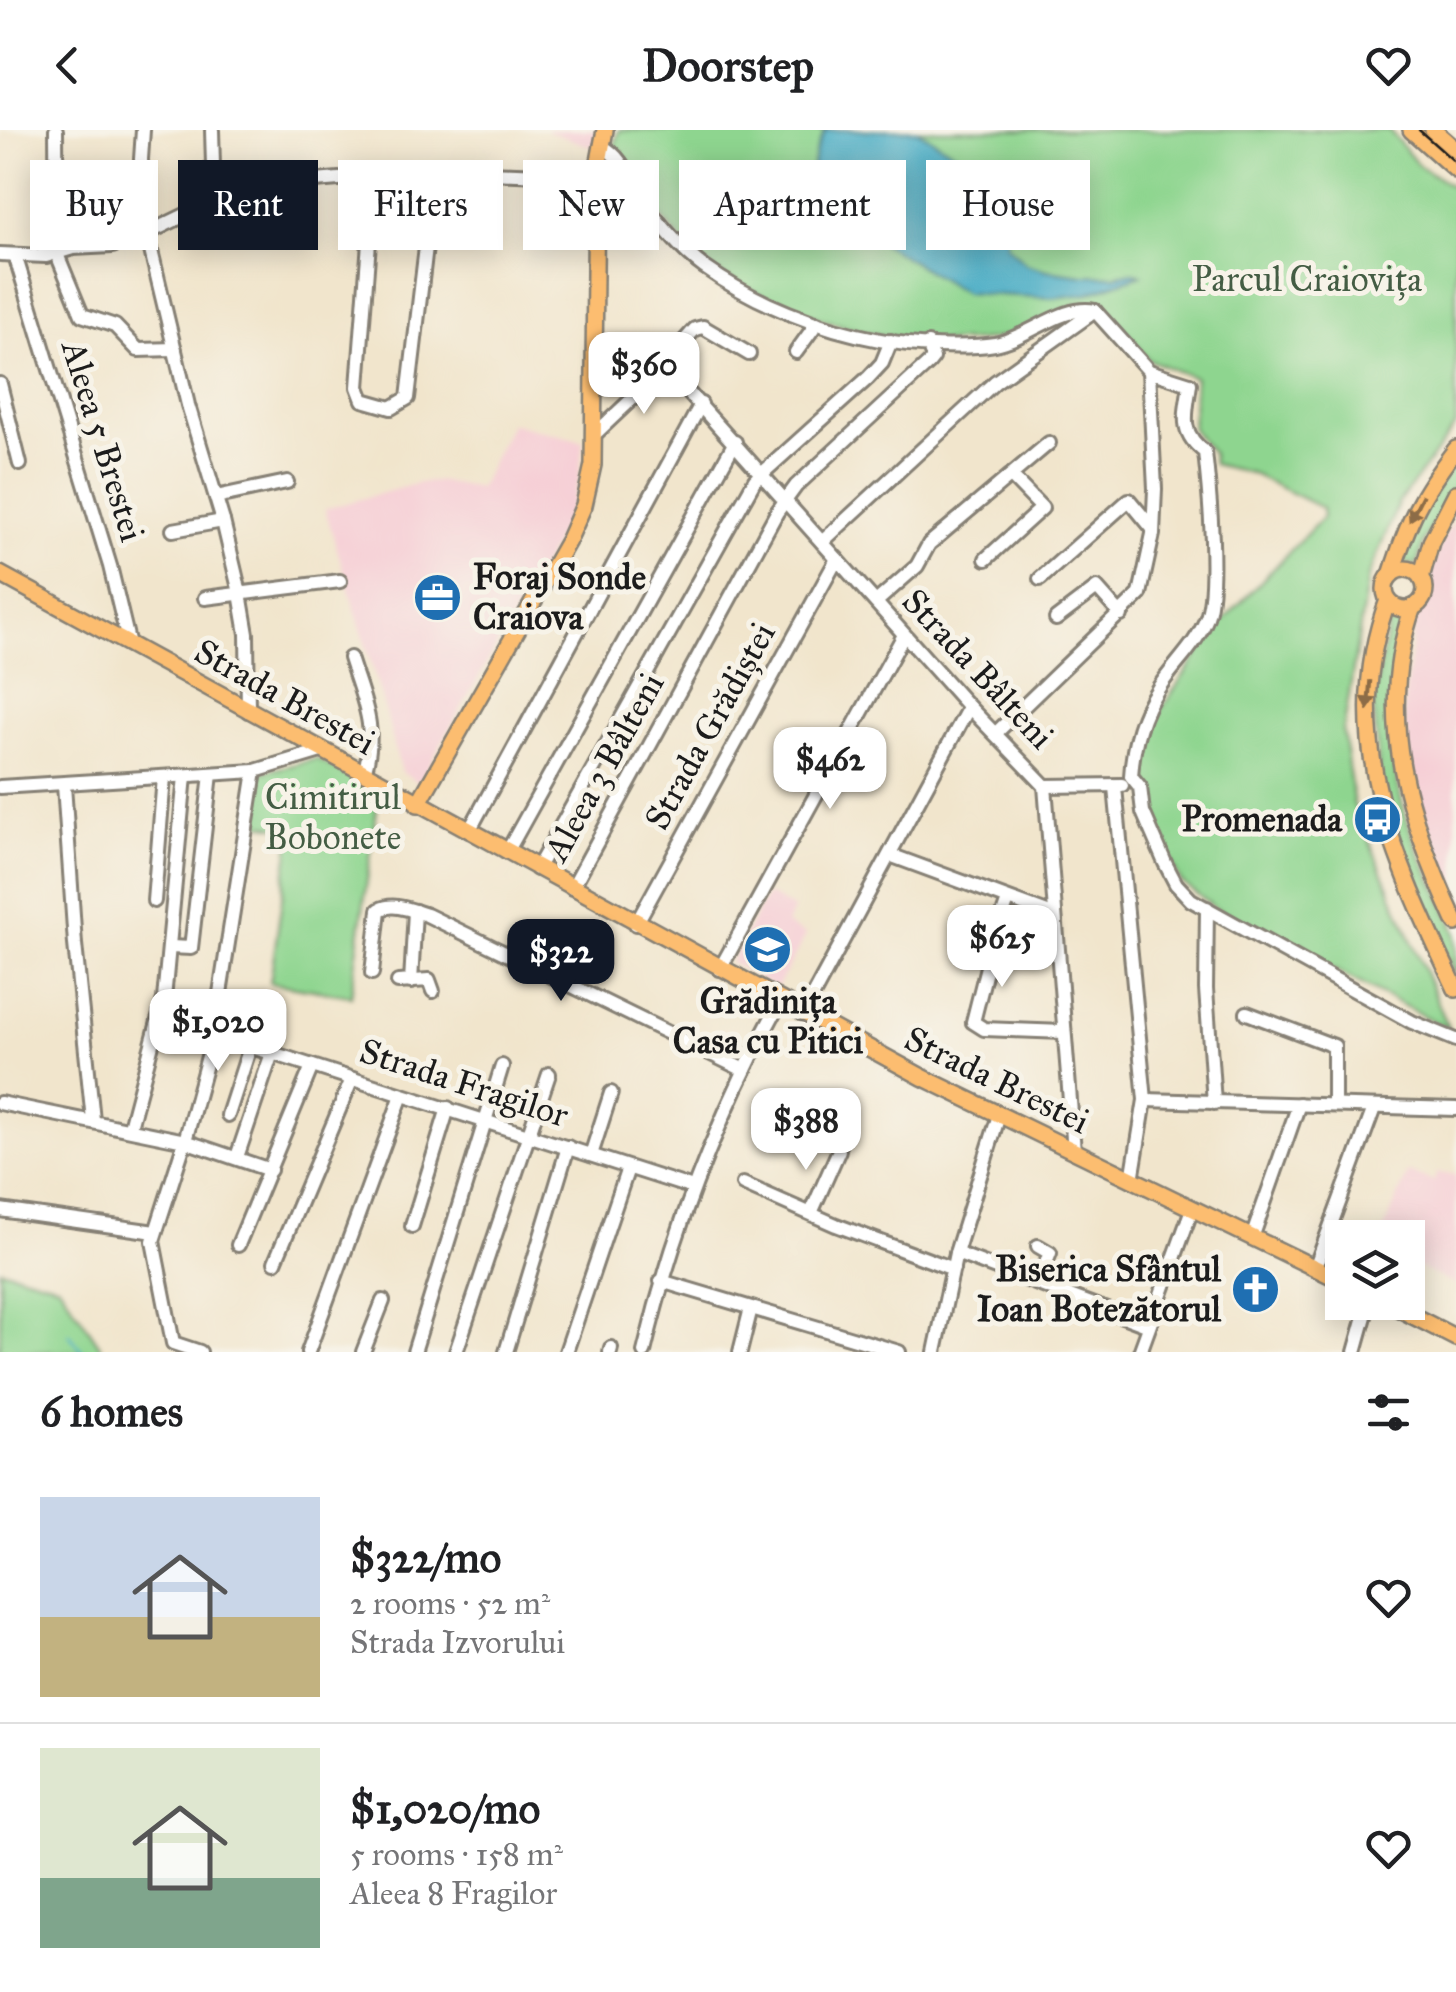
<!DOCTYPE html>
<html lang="en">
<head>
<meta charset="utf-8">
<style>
	:root { --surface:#fff; --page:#f6f6f6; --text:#202124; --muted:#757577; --line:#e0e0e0; --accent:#111827 }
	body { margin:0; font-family:"IM FELL Great Primer",serif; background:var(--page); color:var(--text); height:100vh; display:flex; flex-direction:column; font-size:38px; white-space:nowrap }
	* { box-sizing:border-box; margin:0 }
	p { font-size:32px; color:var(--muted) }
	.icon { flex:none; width:55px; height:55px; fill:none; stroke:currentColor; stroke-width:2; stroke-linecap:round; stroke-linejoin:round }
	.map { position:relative; height:1222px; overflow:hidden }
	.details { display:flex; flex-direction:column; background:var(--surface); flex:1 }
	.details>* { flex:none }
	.banner { position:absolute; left:30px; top:30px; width:1398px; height:90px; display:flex; gap:20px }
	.tools { position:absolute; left:1325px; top:1090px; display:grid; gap:20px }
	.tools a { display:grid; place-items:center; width:100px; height:100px; border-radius:0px; background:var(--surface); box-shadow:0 5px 25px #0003; font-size:50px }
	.price { position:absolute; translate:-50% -85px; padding:0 22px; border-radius:20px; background:#fff; color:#222; font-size:32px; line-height:65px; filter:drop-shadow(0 2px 5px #0008) }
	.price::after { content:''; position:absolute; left:50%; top:60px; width:30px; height:22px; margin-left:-15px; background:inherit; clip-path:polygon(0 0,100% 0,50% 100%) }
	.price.active { background:var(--accent); color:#fff }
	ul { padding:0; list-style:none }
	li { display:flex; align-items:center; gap:30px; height:250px; padding:0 40px }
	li+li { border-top:2px solid var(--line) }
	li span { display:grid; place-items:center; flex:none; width:280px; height:200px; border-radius:0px; color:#555 }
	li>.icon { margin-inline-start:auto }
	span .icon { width:120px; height:120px; fill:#fffc; stroke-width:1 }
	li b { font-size:42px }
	h2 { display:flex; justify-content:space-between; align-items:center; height:120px; padding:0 40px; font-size:42px }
	.tag { padding:0 35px; border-radius:0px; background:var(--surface); box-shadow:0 5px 25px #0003; font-size:35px; line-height:90px }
	.tag.active { background:var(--accent); color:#fff }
	header { display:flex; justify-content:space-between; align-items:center; height:130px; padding:0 40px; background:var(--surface); font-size:45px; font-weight:700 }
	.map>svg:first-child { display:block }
	.built { fill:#f6cfd6 }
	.green { fill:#8ed58f; stroke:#557856; stroke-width:2.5 }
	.water { fill:#46acc5; stroke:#316470; stroke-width:2.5 }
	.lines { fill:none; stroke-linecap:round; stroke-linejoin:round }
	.stream { stroke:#46acc5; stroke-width:2.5 }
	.minor-casing { stroke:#868074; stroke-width:18 }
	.major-casing { stroke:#868074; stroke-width:20 }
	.minor { stroke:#fff; stroke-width:12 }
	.major { stroke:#fcbd6f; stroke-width:15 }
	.tram { stroke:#1c1c1c; stroke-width:2.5 }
	.oneway { fill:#8c6c46 }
	.labels { text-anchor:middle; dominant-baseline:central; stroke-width:10; stroke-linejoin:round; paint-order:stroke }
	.park-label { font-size:35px; fill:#445d44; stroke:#f7f3e8 }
	.street-label { font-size:35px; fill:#1c1c1c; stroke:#f7f3e8 }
	.poi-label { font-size:35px; font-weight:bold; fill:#1c1c1c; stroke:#f7f3e8; text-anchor:end }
</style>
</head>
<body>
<header><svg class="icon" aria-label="back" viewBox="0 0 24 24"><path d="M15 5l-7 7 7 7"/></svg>Doorstep<svg class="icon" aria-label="heart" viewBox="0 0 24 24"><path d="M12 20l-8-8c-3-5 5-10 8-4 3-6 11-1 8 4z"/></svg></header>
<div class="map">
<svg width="1456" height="1222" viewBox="0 0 1456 1222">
	<rect width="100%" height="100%" fill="#f7f3e8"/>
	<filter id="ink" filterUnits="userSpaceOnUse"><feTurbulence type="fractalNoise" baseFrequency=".01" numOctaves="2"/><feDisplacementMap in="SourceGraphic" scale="20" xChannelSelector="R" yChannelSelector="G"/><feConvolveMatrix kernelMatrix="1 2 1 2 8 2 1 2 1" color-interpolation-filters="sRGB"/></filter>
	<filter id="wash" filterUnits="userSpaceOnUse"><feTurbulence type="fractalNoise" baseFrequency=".0048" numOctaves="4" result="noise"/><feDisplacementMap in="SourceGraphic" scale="40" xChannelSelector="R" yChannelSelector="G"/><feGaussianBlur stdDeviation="2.25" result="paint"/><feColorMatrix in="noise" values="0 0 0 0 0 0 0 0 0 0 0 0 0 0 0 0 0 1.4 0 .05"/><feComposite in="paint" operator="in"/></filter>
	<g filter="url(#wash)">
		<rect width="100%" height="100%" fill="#f1e5cc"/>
		<!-- built -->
		<g class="built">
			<polygon points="544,0 605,0 600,20"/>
			<polygon points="511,293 583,311 579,349 570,380 553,416 419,653 401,642 386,583 325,379 419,353 438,351 479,358"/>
			<polygon points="1456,389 1456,771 1413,663 1405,615 1404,574 1415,489 1443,406"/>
			<polygon points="767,764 794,779 786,794 806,805 777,858 730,832"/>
			<polygon points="1408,1043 1434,1051 1437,1043 1456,1045 1456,1155 1408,1132 1408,1108 1381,1107"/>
		</g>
		<!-- green -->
		<g class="green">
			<path d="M619 0H1389L1418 35 1456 59V295L1399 372 1368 447 1343 602 1354 675 1449 899 1216 779 1181 752 1152 694 1143 629 1157 585 1216 498 1323 387 1322 378 1250 343 1213 334 1212 323 1192 299 1195 248 1149 230 1120 195 1088 173 1077 174C1049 185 1021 205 992 209 913 220 832 198 762 165 741 155 719 146 702 131 665 98 639 57 614 15Z"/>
			<polygon points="1456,327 1456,354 1424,410 1417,435 1400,433 1408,405"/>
			<path d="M1390 487 1402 490C1386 566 1386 637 1414 710 1426 741 1446 771 1455 802 1456 816 1456 834 1456 849L1397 712 1381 662 1373 571Z"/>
			<polygon points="317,629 379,664 351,866 270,853 292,699 252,693 259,643"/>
			<polygon points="0,1139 59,1155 104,1222 0,1222"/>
		</g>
		<!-- water -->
		<path class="water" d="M826 0H917L999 50 1008 73 1006 115 1026 134 1047 140 1083 145 1115 146 1132 142 1141 145 1086 164 1053 168 965 163 838 87C831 80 820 72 815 63 807 45 816 15 826 0Z"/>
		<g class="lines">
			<!-- stream -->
			<polyline class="stream" points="69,1204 83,1222"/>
		</g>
	</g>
	<g filter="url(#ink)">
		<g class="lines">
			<defs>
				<g id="minor">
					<polyline points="56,0 57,124 82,185 115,196 138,220 175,219"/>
					<polyline points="143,0 141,29 143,87 188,275 223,391 240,463 247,504 248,581"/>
					<polyline points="212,0 214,71"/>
					<path d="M601 16C625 27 631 56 646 76 662 96 683 122 704 137 754 173 820 199 880 210 911 216 964 219 995 214 1028 208 1063 174 1095 181"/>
					<polyline points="374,46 358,257 363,270 391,278 408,268 435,41"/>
					<polyline points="0,124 46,126 73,118 112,116 148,103 214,71 249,60 291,53 435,41 596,47"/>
					<polyline points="15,125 110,436 129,515"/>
					<polyline points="796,222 817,193"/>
					<polyline points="663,234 969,577 1045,656 1074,1021"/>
					<path d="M1149 241 1190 254C1186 284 1178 302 1205 322 1209 358 1219 460 1206 490 1195 517 1173 535 1158 559 1140 586 1133 614 1131 646L1140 657 1143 682 1165 733 1176 754 1191 770 1412 892 1456 910"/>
					<polyline points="0,254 20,334"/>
					<polyline points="594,305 632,269 695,199 703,197 749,224"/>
					<polyline points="216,367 287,352"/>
					<polyline points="173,400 223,391"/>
					<polyline points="822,412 995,252 1095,181"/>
					<polyline points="986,429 1042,378 1011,346"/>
					<polyline points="1040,449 1129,370 1153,399"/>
					<polyline points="205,468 340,451"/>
					<polyline points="876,472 917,436 929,414 1049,313"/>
					<polyline points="1056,489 1097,458 1121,485"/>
					<path d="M350 528C364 573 378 596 364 644"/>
					<polyline points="996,603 1140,464 1153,404 1155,359 1149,241 1095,181"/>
					<polyline points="64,655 75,814 93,990"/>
					<polyline points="1045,656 1122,655"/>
					<polyline points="0,657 255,641 321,621"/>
					<polyline points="1115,657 1145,970 1132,1050"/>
					<polyline points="469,701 701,274"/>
					<polyline points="507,722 735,312"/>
					<polyline points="890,725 1055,786"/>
					<polyline points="537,739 755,350 868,248 882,233 891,211"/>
					<polyline points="572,758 777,382 796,356 929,233 933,228 928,214"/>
					<polyline points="1008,770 992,817 973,892 984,899 1064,902"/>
					<polyline points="154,771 164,647"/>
					<polyline points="1207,778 1206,859 1214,973"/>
					<polyline points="636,794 837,429"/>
					<polyline points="170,817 191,818 211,644"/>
					<polyline points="720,839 904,505"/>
					<path d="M372 843 379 780C393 772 411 780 427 785L744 940"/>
					<polyline points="398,852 429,850 433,861"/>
					<polyline points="411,852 415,781"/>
					<polyline points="1247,883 1334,916 1334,975"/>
					<polyline points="803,884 969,577"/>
					<polyline points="158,891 272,923 693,1058"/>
					<polyline points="1145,970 1456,979"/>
					<polyline points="0,973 185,1011 270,1040"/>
					<polyline points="228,985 250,917"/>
					<polyline points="130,997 164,869 185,646"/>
					<polyline points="591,1025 611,963"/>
					<polyline points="237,1027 272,923"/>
					<polyline points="743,1054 836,1095 953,1139"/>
					<polyline points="0,1080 155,1102"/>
					<polyline points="811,1083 839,1020"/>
					<polyline points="412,1096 448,978"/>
					<polyline points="1252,1108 1299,974"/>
					<polyline points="238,1115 312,936"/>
					<polyline points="1038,1116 1050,1123 1038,1153"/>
					<polyline points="956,1123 1149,1196"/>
					<polyline points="275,1132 352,949"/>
					<polyline points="1315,1138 1374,978"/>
					<polyline points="661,1151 899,1222"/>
					<polyline points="200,1222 173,1213 153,1111 185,1011 213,908 255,641"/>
					<polyline points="308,1222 402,965"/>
					<polyline points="363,1222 383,1171"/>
					<polyline points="414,1222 502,936"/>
					<polyline points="456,1222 549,944"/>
					<polyline points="506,1222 568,1017"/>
					<polyline points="566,1222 628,1038"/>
					<polyline points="610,1222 611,1218"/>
					<path d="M644 1222C673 1099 719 983 780 872"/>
					<polyline points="740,1222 751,1178"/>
					<polyline points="935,1222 956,1123 999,985"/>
					<polyline points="1140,1222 1192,1079"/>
					<polyline points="1355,1222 1369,1172"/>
				</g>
				<g id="major">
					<polyline points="1411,0 1456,40"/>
					<polyline points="1433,0 1456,20"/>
					<circle cx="1405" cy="459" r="20"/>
					<polyline points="0,444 922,947 1342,1151"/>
					<path d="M1391 445C1409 389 1420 366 1456 319"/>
					<polyline points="1421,448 1431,412 1456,363"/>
					<path d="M1388 470C1336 608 1397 734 1456 859"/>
					<path d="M1413 477C1374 587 1409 692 1456 793"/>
					<polyline points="418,674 569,409 584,375 593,335 596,47 605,0"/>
					<polyline points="1386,1172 1456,1208"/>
				</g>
			</defs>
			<!-- minor casing -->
			<use href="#minor" class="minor-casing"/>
			<!-- major casing -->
			<use href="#major" class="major-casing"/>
			<!-- minor -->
			<use href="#minor" class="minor"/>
			<!-- major -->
			<use href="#major" class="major"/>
			<!-- tram -->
			<polyline class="tram" points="1419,0 1456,33"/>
		</g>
		<!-- one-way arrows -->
		<defs><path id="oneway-solid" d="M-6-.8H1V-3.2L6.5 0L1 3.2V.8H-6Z" transform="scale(2.5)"/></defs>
		<g class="oneway">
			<use href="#oneway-solid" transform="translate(1416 378) rotate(117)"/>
			<use href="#oneway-solid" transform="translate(1369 565) rotate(95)"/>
		</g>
	</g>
	<!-- icons -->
	<defs>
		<symbol id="office-disc" viewBox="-11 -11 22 22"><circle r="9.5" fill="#1f6fb2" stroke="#f7f3e8"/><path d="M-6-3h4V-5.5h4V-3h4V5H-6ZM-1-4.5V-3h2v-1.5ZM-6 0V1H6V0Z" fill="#fff"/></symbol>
		<symbol id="bus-disc" viewBox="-11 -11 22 22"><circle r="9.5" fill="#1f6fb2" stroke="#f7f3e8"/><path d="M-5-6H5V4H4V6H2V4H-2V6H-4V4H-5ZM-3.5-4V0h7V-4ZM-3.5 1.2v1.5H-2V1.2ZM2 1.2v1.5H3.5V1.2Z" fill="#fff"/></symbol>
		<symbol id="school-disc" viewBox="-11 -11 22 22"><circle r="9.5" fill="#1f6fb2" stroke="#f7f3e8"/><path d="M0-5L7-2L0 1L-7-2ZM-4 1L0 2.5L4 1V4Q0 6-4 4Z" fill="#fff"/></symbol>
		<symbol id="church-disc" viewBox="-11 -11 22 22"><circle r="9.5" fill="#1f6fb2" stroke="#f7f3e8"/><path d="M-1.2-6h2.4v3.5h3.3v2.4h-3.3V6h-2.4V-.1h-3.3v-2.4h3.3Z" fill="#fff"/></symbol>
	</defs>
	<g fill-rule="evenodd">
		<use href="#office-disc" x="410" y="440" width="55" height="55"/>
		<use href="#bus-disc" x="1350" y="662" width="55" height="55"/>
		<use href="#school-disc" x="740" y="792" width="55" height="55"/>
		<use href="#church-disc" x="1228" y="1132" width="55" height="55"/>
	</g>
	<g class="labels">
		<!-- park labels -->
		<g class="park-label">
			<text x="1307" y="149">Parcul Craiovița</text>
			<text x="333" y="667">Cimitirul<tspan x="333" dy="40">Bobonete</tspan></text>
		</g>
		<!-- street labels -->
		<g class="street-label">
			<text transform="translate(103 311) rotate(73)">Aleea 5 Brestei</text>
			<text transform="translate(978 539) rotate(47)">Strada Bâlteni</text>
			<text transform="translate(285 567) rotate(29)">Strada Brestei</text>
			<text transform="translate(710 596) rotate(-61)">Strada Grădiștei</text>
			<text transform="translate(604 637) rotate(-61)">Aleea 3 Bâlteni</text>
			<text transform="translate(997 950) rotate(26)">Strada Brestei</text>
			<text transform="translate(464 953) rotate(18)">Strada Fragilor</text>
		</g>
		<!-- poi labels -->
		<g class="poi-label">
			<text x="473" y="447" text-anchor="start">Foraj Sonde<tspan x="473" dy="40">Craiova</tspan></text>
			<text x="1342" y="689">Promenada</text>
			<text x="768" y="871" text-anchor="middle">Grădinița<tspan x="768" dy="40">Casa cu Pitici</tspan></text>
			<text x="1221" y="1139">Biserica Sfântul<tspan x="1221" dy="40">Ioan Botezătorul</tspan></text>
		</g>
	</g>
</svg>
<div class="tools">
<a><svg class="icon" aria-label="layers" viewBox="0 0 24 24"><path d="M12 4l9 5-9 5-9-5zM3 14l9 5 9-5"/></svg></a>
</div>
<b class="price" style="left:644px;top:287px">$360</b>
<b class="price" style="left:830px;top:682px">$462</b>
<b class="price" style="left:1002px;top:860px">$625</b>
<b class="price active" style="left:561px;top:874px">$322</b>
<b class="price" style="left:218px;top:944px">$1,020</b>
<b class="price" style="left:806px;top:1043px">$388</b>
<div class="banner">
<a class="tag">Buy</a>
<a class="tag active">Rent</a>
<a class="tag">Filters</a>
<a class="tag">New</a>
<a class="tag">Apartment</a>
<a class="tag">House</a>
</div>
</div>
<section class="details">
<h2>6 homes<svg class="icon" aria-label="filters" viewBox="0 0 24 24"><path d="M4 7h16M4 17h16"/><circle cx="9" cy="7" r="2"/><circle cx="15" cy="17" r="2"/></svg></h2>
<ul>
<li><span style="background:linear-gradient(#c9d6e8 60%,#c2b280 0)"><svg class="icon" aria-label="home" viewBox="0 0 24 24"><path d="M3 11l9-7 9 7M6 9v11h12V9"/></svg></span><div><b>$322/mo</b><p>2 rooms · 52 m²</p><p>Strada Izvorului</p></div><svg class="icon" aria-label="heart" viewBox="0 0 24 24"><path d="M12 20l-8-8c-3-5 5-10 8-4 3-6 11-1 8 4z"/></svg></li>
<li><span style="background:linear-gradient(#dfe7d0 65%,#7fa58c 0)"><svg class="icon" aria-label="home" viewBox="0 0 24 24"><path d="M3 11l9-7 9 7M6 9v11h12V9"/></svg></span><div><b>$1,020/mo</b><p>5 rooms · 158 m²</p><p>Aleea 8 Fragilor</p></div><svg class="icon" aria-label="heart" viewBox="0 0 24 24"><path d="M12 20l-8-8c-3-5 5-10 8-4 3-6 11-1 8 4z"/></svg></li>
</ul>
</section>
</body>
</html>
